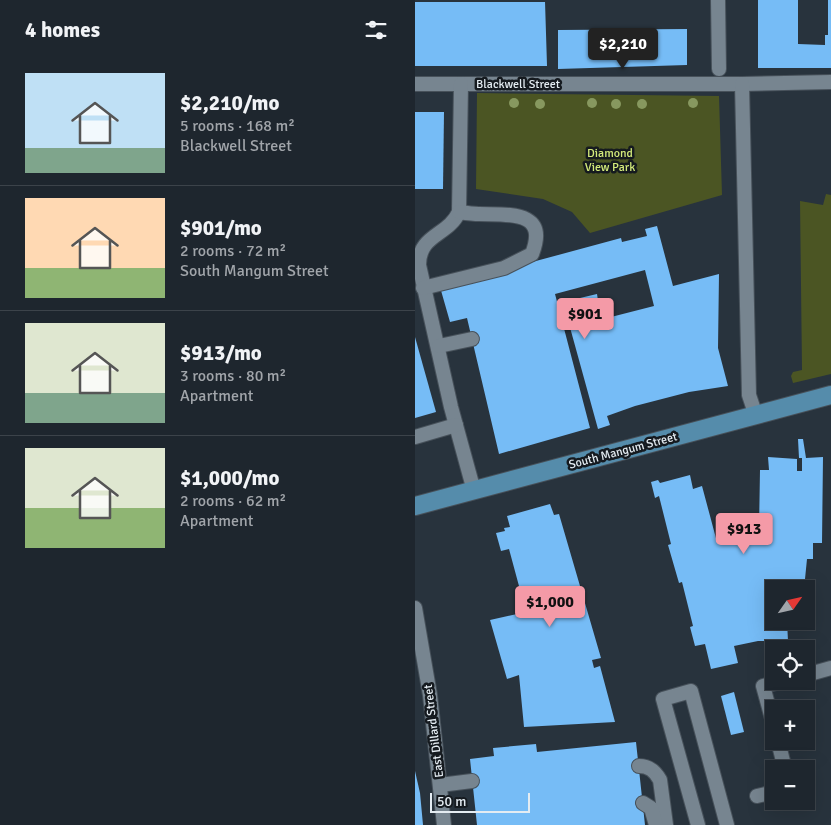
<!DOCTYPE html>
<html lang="en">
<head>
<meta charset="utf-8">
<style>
	:root { --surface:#1e262e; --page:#262e36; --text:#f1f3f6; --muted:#a1a5aa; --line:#3c434a; --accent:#f49aa7 }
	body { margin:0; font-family:Signika,sans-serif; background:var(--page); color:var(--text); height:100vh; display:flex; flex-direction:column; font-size:19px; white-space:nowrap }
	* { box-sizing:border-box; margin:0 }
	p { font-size:16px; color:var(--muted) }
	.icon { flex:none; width:28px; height:28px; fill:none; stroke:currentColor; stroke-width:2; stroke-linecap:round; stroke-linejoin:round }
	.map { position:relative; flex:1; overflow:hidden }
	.drawer { display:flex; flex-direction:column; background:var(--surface); width:415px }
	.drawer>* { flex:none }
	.needle { width:32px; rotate:56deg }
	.fabs { position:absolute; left:350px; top:580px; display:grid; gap:10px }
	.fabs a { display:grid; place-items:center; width:50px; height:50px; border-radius:0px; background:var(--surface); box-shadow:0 5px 20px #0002,0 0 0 1px var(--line); font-size:25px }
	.scale { position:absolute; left:15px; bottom:12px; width:100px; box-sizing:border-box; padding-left:5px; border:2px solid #e4ecf2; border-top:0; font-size:14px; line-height:18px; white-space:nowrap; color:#e4ecf2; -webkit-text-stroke:4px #151a1f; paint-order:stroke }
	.price { position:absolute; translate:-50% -42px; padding:0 11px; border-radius:5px; background:var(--accent); color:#111; font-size:16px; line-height:32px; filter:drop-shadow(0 1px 2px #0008) }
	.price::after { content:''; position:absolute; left:50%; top:30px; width:15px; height:11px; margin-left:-8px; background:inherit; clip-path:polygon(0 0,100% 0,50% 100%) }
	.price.active { background:#222; color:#fff }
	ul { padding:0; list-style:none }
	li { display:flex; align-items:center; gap:15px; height:125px; padding:0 25px }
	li+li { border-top:1px solid var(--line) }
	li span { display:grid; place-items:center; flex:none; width:140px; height:100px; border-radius:0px; color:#555 }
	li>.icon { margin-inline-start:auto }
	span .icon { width:60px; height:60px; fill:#fffc; stroke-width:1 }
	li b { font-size:21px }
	h2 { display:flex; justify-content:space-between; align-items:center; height:60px; padding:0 25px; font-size:21px }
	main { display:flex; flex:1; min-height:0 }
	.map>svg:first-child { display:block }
	.green { fill:#4b5523 }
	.building { fill:#76bcf6 }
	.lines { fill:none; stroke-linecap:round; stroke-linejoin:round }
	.minor-casing { stroke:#47515a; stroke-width:16 }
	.major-casing { stroke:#47515a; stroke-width:20 }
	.minor { stroke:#778590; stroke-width:14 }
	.major { stroke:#558cab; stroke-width:18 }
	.tree { fill:#87985f }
	.labels { text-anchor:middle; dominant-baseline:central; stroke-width:5; stroke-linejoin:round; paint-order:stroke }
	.street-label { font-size:12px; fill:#e4ecf2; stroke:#151a1f }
	.park-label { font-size:12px; fill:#d4eb7b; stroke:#151a1f }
</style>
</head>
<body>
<main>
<section class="drawer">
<h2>4 homes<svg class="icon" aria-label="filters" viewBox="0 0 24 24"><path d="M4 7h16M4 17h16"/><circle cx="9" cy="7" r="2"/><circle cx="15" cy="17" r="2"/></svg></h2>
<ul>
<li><span style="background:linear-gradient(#bfe0f5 75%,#7fa58c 0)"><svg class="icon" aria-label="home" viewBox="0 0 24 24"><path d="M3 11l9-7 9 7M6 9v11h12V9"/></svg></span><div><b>$2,210/mo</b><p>5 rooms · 168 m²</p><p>Blackwell Street</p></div></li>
<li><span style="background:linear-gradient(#ffd9b3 70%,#8fb573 0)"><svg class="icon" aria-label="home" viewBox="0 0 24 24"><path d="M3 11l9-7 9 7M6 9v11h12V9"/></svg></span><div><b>$901/mo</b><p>2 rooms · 72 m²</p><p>South Mangum Street</p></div></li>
<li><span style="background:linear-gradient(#dfe7d0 70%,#7fa58c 0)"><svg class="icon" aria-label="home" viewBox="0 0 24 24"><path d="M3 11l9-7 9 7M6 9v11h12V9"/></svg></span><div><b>$913/mo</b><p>3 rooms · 80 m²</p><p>Apartment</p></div></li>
<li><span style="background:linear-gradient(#dfe7d0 60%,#8fb573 0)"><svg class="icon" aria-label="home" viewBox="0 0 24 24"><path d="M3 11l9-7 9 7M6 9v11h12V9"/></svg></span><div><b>$1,000/mo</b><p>2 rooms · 62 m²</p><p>Apartment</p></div></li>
</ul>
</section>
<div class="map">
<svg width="416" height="825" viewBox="0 0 416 825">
	<rect width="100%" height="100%" fill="#28333d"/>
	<!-- green -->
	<g class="green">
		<polygon points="62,93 304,96 307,195 175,233 157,212 128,199 61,189"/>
		<polygon points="411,194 416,195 416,374 378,383 376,376 378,372 387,370 385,201 408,205"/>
	</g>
	<!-- building -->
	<g class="building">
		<polygon points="343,0 383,0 383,44 410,45 410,35 413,35 413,0 416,0 416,68 343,68"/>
		<polygon points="0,2 130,2 132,66 0,66"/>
		<polygon points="272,29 272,65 143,69 143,30"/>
		<polygon points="0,112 29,112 28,189 0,189"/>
		<polygon points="242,226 258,286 304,274 303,348 313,386 274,392 220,406 192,416 195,425 183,429 148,302 182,294 184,307 193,306 196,317 239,306 230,270 140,294 175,428 84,454 52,318 35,322 25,287 206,238 207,242 232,236 230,229"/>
		<polygon points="0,337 21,412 0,418"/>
		<polygon points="383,439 388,439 391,458 408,457 407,543 398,543 398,559 392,559 389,589 359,589 359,621 372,621 373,641 343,641 319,646 323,663 296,669 290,644 280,646 275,627 278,626 267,582 264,583 253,545 256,544 244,496 240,498 236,482 243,480 245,483 275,475 278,489 287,486 302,542 344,530 345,470 354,470 353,457 382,459 382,471 387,471 387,458 384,458"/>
		<polygon points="135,504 139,515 144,514 186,658 177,660 179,668 185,666 200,722 109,727 104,675 92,679 75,620 111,612 94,549 86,551 81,533 90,531 89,528 95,527 92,516"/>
		<polygon points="319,692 329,732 316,735 306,696"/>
		<polygon points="221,742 230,825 62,825 55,759 79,756 78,748 121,744 122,752"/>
		<polygon points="0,771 5,793 8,825 0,825"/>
	</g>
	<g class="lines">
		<defs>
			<g id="minor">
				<polyline points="303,0 304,69"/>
				<polyline points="0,84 327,84 416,82"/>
				<path d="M46 84 44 212C33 236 4 234 4 265L36 407 59 491"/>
				<polyline points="327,84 334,395 341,416"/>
				<path d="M8 288 89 268 117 254C134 210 94 215 64 214 58 214 51 213 44 212"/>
				<polyline points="24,346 57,339"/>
				<polyline points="0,437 41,425"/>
				<polyline points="0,608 15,695 29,825"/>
				<polyline points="391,675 416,668"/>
				<polyline points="359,726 348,686 370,681"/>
				<polyline points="363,741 370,769"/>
				<path d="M224 766C234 766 240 771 245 780L251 825"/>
				<polyline points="25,785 57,781"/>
				<polyline points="342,796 359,792"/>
				<polyline points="228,803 236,808 241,825"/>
				<polyline points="283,825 248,699 276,691 312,825"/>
			</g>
			<polyline id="major" points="0,506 416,395"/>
		</defs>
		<!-- minor casing -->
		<use href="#minor" class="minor-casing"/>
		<!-- major casing -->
		<use href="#major" class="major-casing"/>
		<!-- minor -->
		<use href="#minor" class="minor"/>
		<!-- major -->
		<use href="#major" class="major"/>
	</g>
	<!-- trees -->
	<g class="tree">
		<circle cx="99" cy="103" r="5"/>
		<circle cx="177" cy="103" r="5"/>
		<circle cx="278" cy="103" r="5"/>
		<circle cx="125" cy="104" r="5"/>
		<circle cx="201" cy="104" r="5"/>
		<circle cx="227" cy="104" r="5"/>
	</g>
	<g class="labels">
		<!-- street labels -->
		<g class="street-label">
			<text x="103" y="84">Blackwell Street</text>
			<text transform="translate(208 451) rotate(-15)">South Mangum Street</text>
			<text transform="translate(19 731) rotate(-97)">East Dillard Street</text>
		</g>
		<!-- park labels -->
		<g class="park-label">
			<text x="195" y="153">Diamond<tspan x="195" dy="14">View Park</tspan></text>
		</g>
	</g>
</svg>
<div class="fabs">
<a><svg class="needle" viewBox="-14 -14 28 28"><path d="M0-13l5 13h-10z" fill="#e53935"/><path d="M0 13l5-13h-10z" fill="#a1a5aa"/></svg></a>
<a><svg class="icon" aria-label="locate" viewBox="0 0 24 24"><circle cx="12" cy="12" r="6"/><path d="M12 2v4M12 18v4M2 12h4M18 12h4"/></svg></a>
<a>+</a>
<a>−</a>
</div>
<div class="scale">50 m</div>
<b class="price active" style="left:208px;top:70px">$2,210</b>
<b class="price" style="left:170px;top:340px">$901</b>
<b class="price" style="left:329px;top:555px">$913</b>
<b class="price" style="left:135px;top:628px">$1,000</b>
</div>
</main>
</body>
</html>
